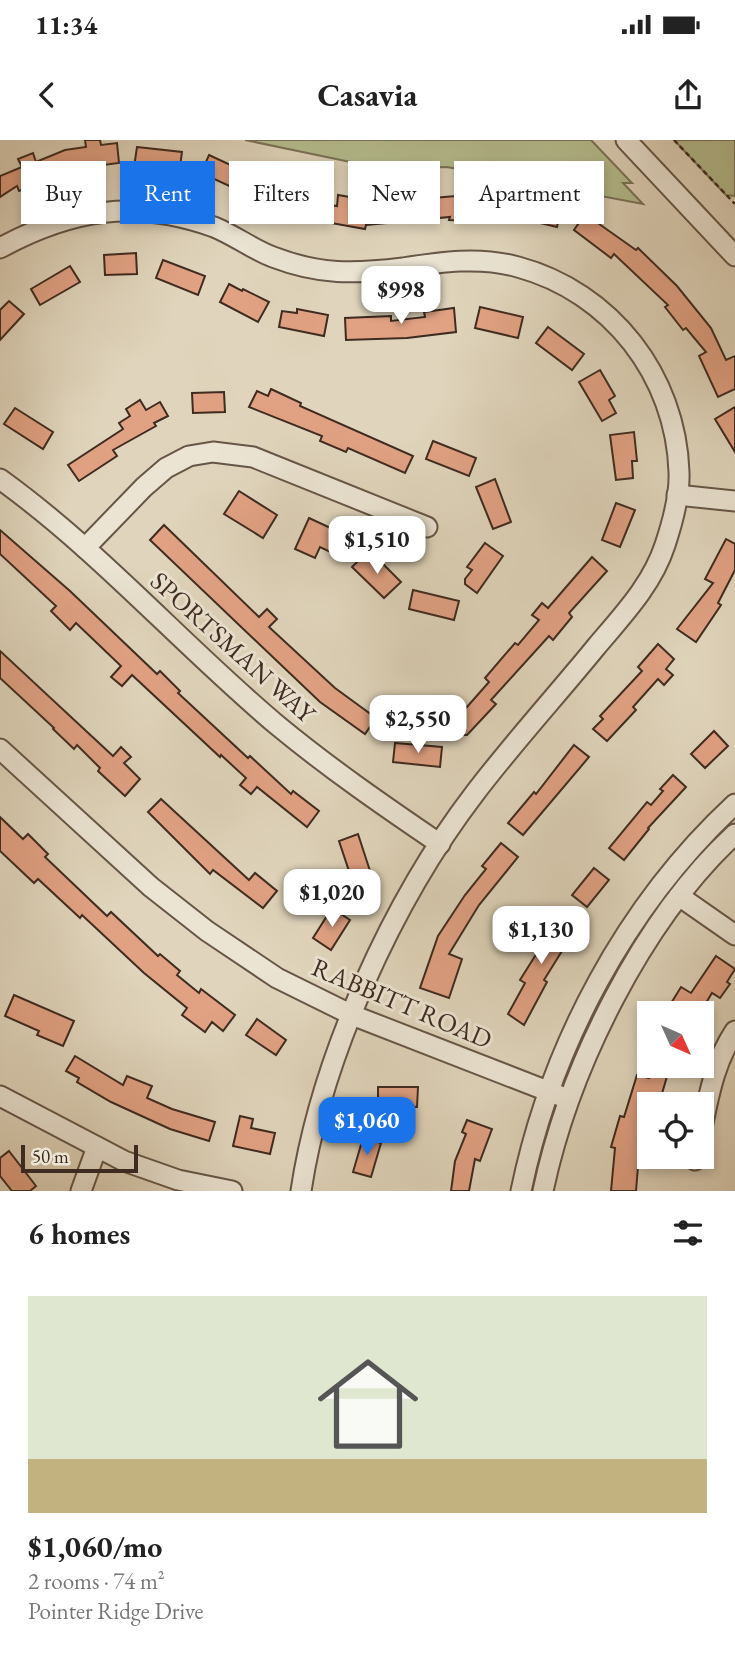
<!DOCTYPE html>
<html lang="en">
<head>
<meta charset="utf-8">
<style>
	:root { --surface:#fff; --page:#f2f2f2; --text:#222; --muted:#767676; --accent:#1a73e8 }
	body { margin:0; font-family:"EB Garamond",serif; background:var(--page); color:var(--text); height:100vh; display:flex; flex-direction:column; font-size:26px; white-space:nowrap }
	* { box-sizing:border-box; margin:0 }
	p { font-size:23px; color:var(--muted) }
	.icon { flex:none; width:38px; height:38px; fill:none; stroke:currentColor; stroke-width:2; stroke-linecap:round; stroke-linejoin:round }
	.map { position:relative; height:1051px; overflow:hidden }
	.details { display:flex; flex-direction:column; background:var(--surface); flex:1 }
	.details>* { flex:none }
	.guide { position:absolute; left:21px; top:21px; width:693px; height:63px; display:flex; gap:14px }
	.needle { width:46px; rotate:135deg }
	.tools { position:absolute; left:637px; top:861px; display:grid; gap:14px }
	.tools a { display:grid; place-items:center; width:77px; height:77px; border-radius:0px; background:var(--surface); box-shadow:0 4px 10px #0003; font-size:35px }
	.scale { position:absolute; left:21px; bottom:18px; width:117px; box-sizing:border-box; padding-left:7px; border:4px solid #3f2b20; border-top:0; font-size:19px; line-height:24px; white-space:nowrap; color:#3f2b20; -webkit-text-stroke:5px #ebe4d3; paint-order:stroke }
	.price { position:absolute; translate:-50% -60px; padding:0 16px; border-radius:14px; background:#fff; color:#222; font-size:23px; line-height:46px; filter:drop-shadow(0 2px 4px #0008) }
	.price::after { content:''; position:absolute; left:50%; top:42px; width:21px; height:16px; margin-left:-10px; background:inherit; clip-path:polygon(0 0,100% 0,50% 100%) }
	.price.on { background:var(--accent); color:#fff }
	ul { padding:0; list-style:none }
	li { display:grid; align-content:center; gap:14px; height:371px; padding:0 28px }
	li span { display:grid; place-items:center; height:217px; border-radius:0px; color:#555 }
	li>.icon { margin-inline-start:auto }
	span .icon { width:126px; height:126px; fill:#fffc; stroke-width:1 }
	li b { font-size:30px }
	h2 { display:flex; justify-content:space-between; align-items:center; height:84px; padding:0 28px; font-size:30px }
	.chip { padding:0 24px; border-radius:0px; background:var(--surface); box-shadow:0 4px 10px #0003; font-size:24px; line-height:63px }
	.chip.on { background:var(--accent); color:#fff }
	.status { display:flex; justify-content:space-between; align-items:center; height:49px; padding:0 35px; background:var(--surface); direction:ltr }
	.status svg { height:19px; fill:currentColor }
	header { display:flex; justify-content:space-between; align-items:center; height:91px; padding:0 28px; background:var(--surface); font-size:32px; font-weight:700 }
	.map>svg:first-child { display:block }
	.green { fill:#b5bd8f; stroke:#7a7458; stroke-width:2 }
	.building { fill:#e1a284; stroke:#3f2b20; stroke-width:2 }
	.lines { fill:none; stroke-linecap:round; stroke-linejoin:round }
	.minor-casing { stroke:#675647; stroke-width:23 }
	.path { stroke:#3f2b20; stroke-width:2.5; stroke-dasharray:5 3.5; stroke-linecap:butt }
	.minor { stroke:#ebe4d3; stroke-width:19 }
	.labels { text-anchor:middle; dominant-baseline:central; stroke-width:6; stroke-linejoin:round; paint-order:stroke }
	.street-label { font-size:26px; fill:#3f2b20; stroke:#ebe4d3 }
</style>
</head>
<body>
<div class="status"><b>11:34</b><svg viewBox="0 0 49 12"><path d="M0 12V9h3v3zM5 12V6h3v6zM10 12V3h3v9zM15 12V0h3v12zM26 1h20v11H26zM47 4h2v5h-2z"/></svg></div>
<header><svg class="icon" aria-label="back" viewBox="0 0 24 24"><path d="M15 5l-7 7 7 7"/></svg>Casavia<svg class="icon" aria-label="share" viewBox="0 0 24 24"><path d="M12 15V3M7 8l5-5 5 5M5 13v7h14v-7"/></svg></header>
<div class="map">
<svg width="735" height="1051" viewBox="0 0 735 1051">
	<rect width="100%" height="100%" fill="#e0d5bc"/>
	<filter id="stains"><feTurbulence type="fractalNoise" baseFrequency=".00286" numOctaves="4"/><feColorMatrix values="0 0 0 0 .2 0 0 0 0 .09 0 0 0 0 .02 0 0 0 .5 -.17"/></filter>
	<radialGradient id="worn" r=".72"><stop offset=".6" stop-color="#630" stop-opacity="0"/><stop offset="1" stop-color="#630" stop-opacity=".3"/></radialGradient>
	<!-- green -->
	<g class="green">
		<polygon points="245,0 591,0 632,43 623,43 643,64 447,27 384,29"/>
		<polygon points="674,0 735,0 735,56 726,55"/>
	</g>
	<!-- building -->
	<g class="building">
		<polygon points="85,0 100,0 101,5 117,3 119,23 73,29 19,51 17,46 0,57 0,36 22,27 18,19 33,13 36,22 65,10 86,7"/>
		<polygon points="137,7 182,12 179,34 134,27"/>
		<polygon points="209,15 306,60 297,77 201,33"/>
		<polygon points="420,50 421,59 456,56 481,57 480,81 449,80 450,77 366,85 365,89 320,81 323,64 337,66 338,55 356,58 355,67 384,71 383,63 400,62 399,52"/>
		<polygon points="519,58 561,68 557,87 515,77"/>
		<polygon points="585,74 636,110 638,108 677,146 711,188 726,220 735,216 735,249 718,257 699,216 706,212 686,188 683,190 665,167 668,165 614,114 611,118 574,90"/>
		<polygon points="136,113 137,134 105,135 104,115"/>
		<polygon points="163,120 205,136 198,155 156,138"/>
		<polygon points="70,126 80,142 40,165 31,149"/>
		<polygon points="229,144 242,151 243,149 269,162 258,182 220,162"/>
		<polygon points="9,161 24,174 0,200 0,170"/>
		<polygon points="480,167 523,177 518,198 475,188"/>
		<polygon points="454,168 456,192 407,198 346,200 345,178 391,176 391,181 425,177 424,172"/>
		<polygon points="297,169 328,175 324,196 279,187 282,171 297,173"/>
		<polygon points="548,187 584,214 572,230 536,203"/>
		<polygon points="600,230 615,256 609,260 616,273 602,281 579,242"/>
		<polygon points="271,249 301,263 300,266 413,316 405,333 348,308 346,312 320,301 322,296 249,267 257,251 268,256"/>
		<polygon points="224,252 225,272 193,273 192,253"/>
		<polygon points="140,260 146,270 160,262 168,276 154,283 156,286 113,310 117,316 79,341 68,325 123,289 119,283 130,276 126,269"/>
		<polygon points="735,267 735,312 715,279"/>
		<polygon points="15,268 53,292 43,309 4,284"/>
		<polygon points="634,292 637,321 632,321 633,338 616,340 610,295"/>
		<polygon points="433,301 476,318 469,336 426,319"/>
		<polygon points="495,339 511,382 493,389 476,347"/>
		<polygon points="239,351 277,375 263,398 224,374"/>
		<polygon points="616,363 635,370 620,407 602,400"/>
		<polygon points="309,378 350,397 341,417 320,407 315,418 295,409"/>
		<polygon points="164,385 259,477 267,469 277,479 269,487 335,548 376,578 365,594 320,562 150,400"/>
		<polygon points="0,390 70,451 157,534 160,531 180,551 178,553 248,618 250,616 291,654 293,651 319,671 307,687 257,647 251,654 240,645 246,638 221,615 220,617 132,535 122,546 111,537 121,526 76,483 70,490 51,471 56,466 0,414"/>
		<polygon points="726,399 735,404 735,430 718,463 721,465 696,502 677,489 713,443 705,439"/>
		<polygon points="485,403 503,416 477,453 465,444 465,439 472,430 467,427"/>
		<polygon points="365,414 376,425 380,421 401,442 384,458 352,427"/>
		<polygon points="592,417 607,431 569,473 572,477 553,500 549,496 491,560 496,564 467,595 462,595 451,585 489,542 485,538 515,503 518,505 539,480 532,475 542,463 548,468"/>
		<polygon points="413,450 459,461 454,480 409,469"/>
		<polygon points="658,504 674,519 666,529 673,535 664,545 658,539 633,567 636,570 607,601 593,589 603,579 600,576 642,531 638,527"/>
		<polygon points="0,511 113,616 121,607 131,617 124,623 140,639 125,656 98,631 100,628 77,605 74,609 53,589 54,588 0,538"/>
		<polygon points="714,591 728,606 705,628 691,614"/>
		<polygon points="395,603 442,607 440,627 393,622"/>
		<polygon points="574,605 589,617 523,695 508,683 534,652 536,654"/>
		<polygon points="673,635 686,647 648,688 649,689 624,720 609,708 647,662 651,665 663,651 660,649"/>
		<polygon points="161,659 249,740 255,733 277,751 263,768 213,730 210,734 148,672"/>
		<polygon points="0,677 23,699 28,694 48,714 45,717 107,776 111,772 158,816 160,814 180,831 177,835 199,853 201,849 235,875 223,891 212,882 205,892 182,875 187,868 144,833 82,775 80,778 38,739 34,743 0,711"/>
		<polygon points="358,694 372,737 353,743 339,701"/>
		<polygon points="501,703 518,717 479,765 449,814 462,819 449,858 420,848 438,796 465,755 486,729 482,726"/>
		<polygon points="594,728 609,740 587,767 572,755"/>
		<polygon points="332,768 350,780 331,810 313,798"/>
		<polygon points="555,777 575,790 544,840 547,842 524,885 508,874 525,843 520,840 542,805 532,799 545,778 552,782"/>
		<polygon points="716,816 735,829 727,842 730,844 720,858 712,853 700,873 665,873 681,847 691,853"/>
		<polygon points="14,855 74,881 63,906 37,895 39,891 5,876"/>
		<polygon points="257,879 286,900 276,915 246,895"/>
		<polygon points="75,916 123,945 127,936 152,946 147,958 172,969 215,982 209,1001 170,989 111,962 77,942 79,938 66,931"/>
		<polygon points="655,926 670,926 659,964 649,964 649,974 642,998 646,999 642,1015 639,1014 636,1051 611,1051 615,1008 611,1007 620,976 624,977 637,935 649,938"/>
		<polygon points="378,947 418,947 417,967 378,966"/>
		<polygon points="240,976 253,979 251,988 275,993 270,1014 233,1006"/>
		<polygon points="467,980 492,989 480,1021 475,1019 469,1051 451,1051 455,1021 466,994 462,992"/>
		<polygon points="363,998 381,1003 371,1037 353,1032"/>
		<polygon points="9,1011 36,1046 30,1051 12,1051 0,1036 0,1018"/>
	</g>
	<g class="lines">
		<defs>
			<g id="minor">
				<polyline points="626,0 735,116"/>
				<path d="M0 108C72 69 135 59 214 87 234 95 252 109 273 117 320 135 354 134 403 128 440 122 480 116 518 127 611 152 676 236 679 332 680 355 672 384 665 405 652 445 622 476 596 507 556 556 513 603 475 653 393 760 321 918 301 1051"/>
				<path d="M0 339C100 411 183 506 277 585 329 628 384 666 440 704"/>
				<polyline points="677,355 735,361"/>
				<polyline points="85,408 144,347 166,328 189,316 213,312 253,317 427,387"/>
				<polyline points="0,609 151,747 207,791 277,838 352,875 568,959"/>
				<polyline points="679,756 735,795"/>
				<polyline points="0,956 124,1021 178,1040 232,1051"/>
				<path d="M702 988C709 954 715 921 735 891"/>
				<polyline points="695,1020 696,1017"/>
				<polyline points="81,1051 97,1007"/>
				<path d="M521 1051C551 906 626 765 735 664"/>
				<path d="M543 1051C569 928 642 780 735 694"/>
			</g>
		</defs>
		<!-- minor casing -->
		<use href="#minor" class="minor-casing"/>
		<!-- path -->
		<polyline class="path" points="674,0 735,64"/>
		<!-- minor -->
		<use href="#minor" class="minor"/>
	</g>
	<g class="labels">
		<!-- street labels -->
		<g class="street-label">
			<text transform="translate(233 507) rotate(42)">SPORTSMAN WAY</text>
			<text transform="translate(402 863) rotate(23)">RABBITT ROAD</text>
		</g>
	</g>
	<rect width="100%" height="100%" filter="url(#stains)"/>
	<rect width="100%" height="100%" fill="url(#worn)"/>
</svg>
<div class="tools">
<a><svg class="needle" viewBox="-14 -14 28 28"><path d="M0-13l5 13h-10z" fill="#e53935"/><path d="M0 13l5-13h-10z" fill="#767676"/></svg></a>
<a><svg class="icon" aria-label="locate" viewBox="0 0 24 24"><circle cx="12" cy="12" r="6"/><path d="M12 2v4M12 18v4M2 12h4M18 12h4"/></svg></a>
</div>
<div class="scale">50 m</div>
<b class="price" style="left:401px;top:186px">$998</b>
<b class="price" style="left:377px;top:436px">$1,510</b>
<b class="price" style="left:418px;top:615px">$2,550</b>
<b class="price" style="left:332px;top:789px">$1,020</b>
<b class="price" style="left:541px;top:826px">$1,130</b>
<b class="price on" style="left:367px;top:1017px">$1,060</b>
<div class="guide">
<a class="chip">Buy</a>
<a class="chip on">Rent</a>
<a class="chip">Filters</a>
<a class="chip">New</a>
<a class="chip">Apartment</a>
</div>
</div>
<section class="details">
<h2>6 homes<svg class="icon" aria-label="filters" viewBox="0 0 24 24"><path d="M4 7h16M4 17h16"/><circle cx="9" cy="7" r="2"/><circle cx="15" cy="17" r="2"/></svg></h2>
<ul>
<li><span style="background:linear-gradient(#dfe7d0 75%,#c2b280 0)"><svg class="icon" aria-label="home" viewBox="0 0 24 24"><path d="M3 11l9-7 9 7M6 9v11h12V9"/></svg></span><div><b>$1,060/mo</b><p>2 rooms · 74 m²</p><p>Pointer Ridge Drive</p></div></li>
</ul>
</section>
</body>
</html>
